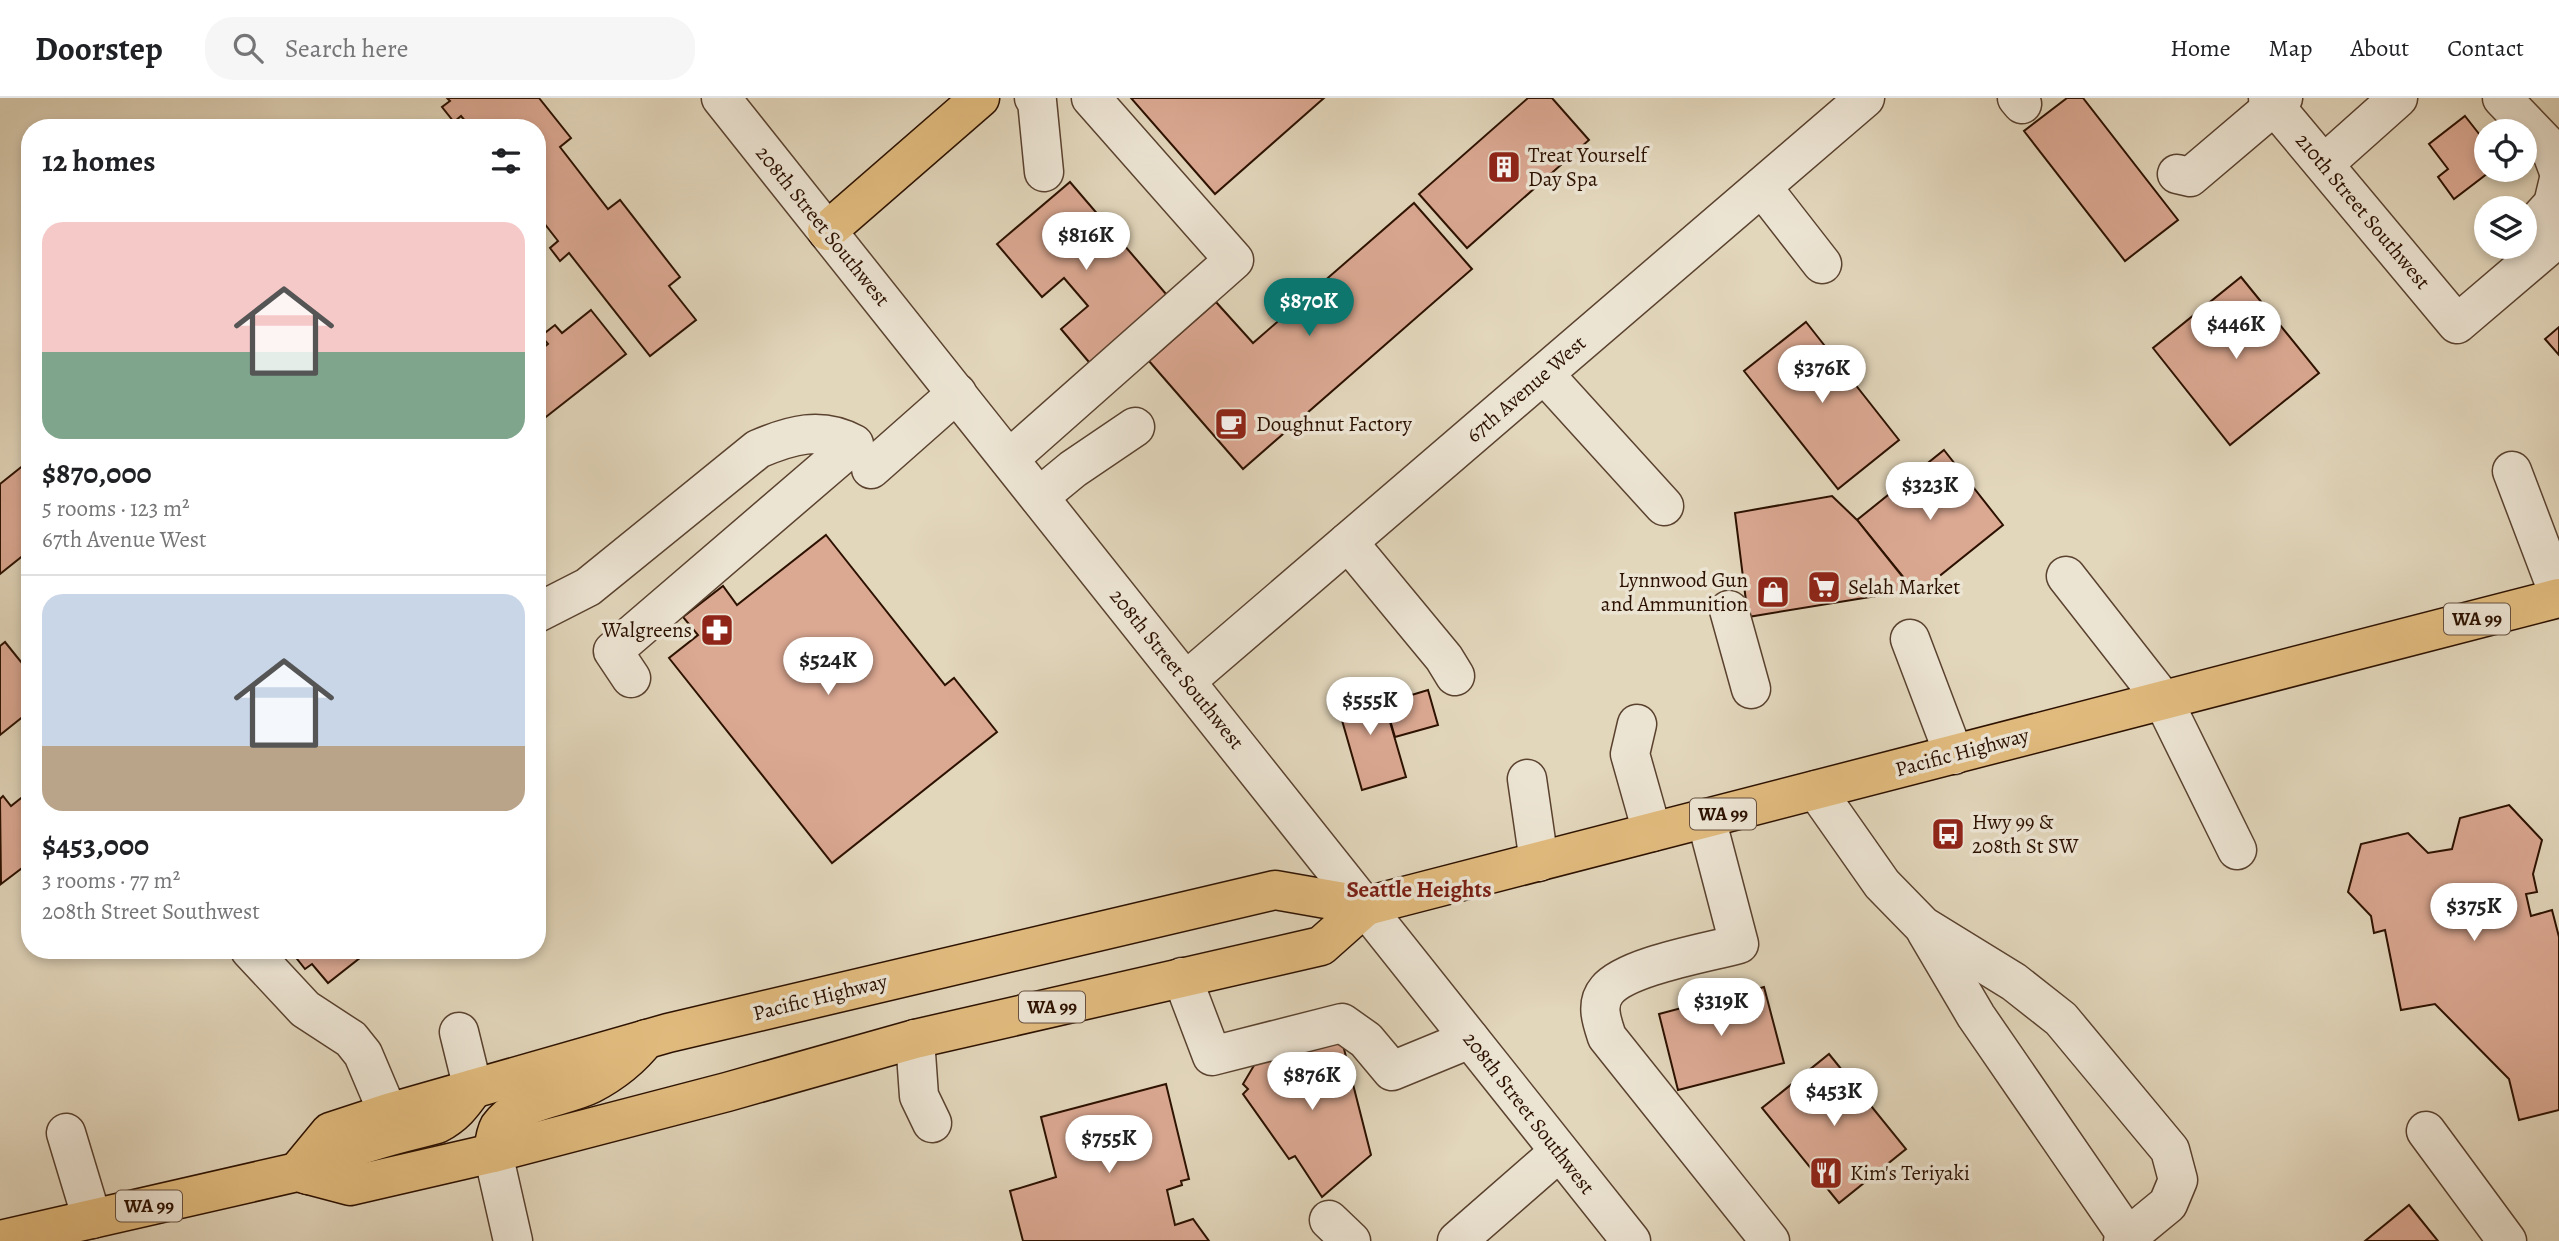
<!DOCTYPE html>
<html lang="en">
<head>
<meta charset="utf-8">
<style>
	:root { --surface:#fff; --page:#f6f6f6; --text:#202124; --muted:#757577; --line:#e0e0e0; --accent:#0f766e }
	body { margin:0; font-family:Alegreya,serif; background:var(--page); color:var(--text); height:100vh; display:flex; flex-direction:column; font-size:26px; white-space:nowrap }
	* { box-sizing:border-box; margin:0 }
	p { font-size:23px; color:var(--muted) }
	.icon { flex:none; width:38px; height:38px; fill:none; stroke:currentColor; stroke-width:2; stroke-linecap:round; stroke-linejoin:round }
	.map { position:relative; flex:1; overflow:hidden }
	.sheet { position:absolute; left:21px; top:21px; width:525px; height:840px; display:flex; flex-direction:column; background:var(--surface); border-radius:28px; box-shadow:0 4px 10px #0003 }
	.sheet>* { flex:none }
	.fabs { position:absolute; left:2474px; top:21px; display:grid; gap:14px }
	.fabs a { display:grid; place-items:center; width:63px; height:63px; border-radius:50%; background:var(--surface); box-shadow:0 4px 10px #0003; font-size:35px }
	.price { position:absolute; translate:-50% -60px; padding:0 16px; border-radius:24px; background:#fff; color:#222; font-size:23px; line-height:46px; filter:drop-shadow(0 2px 4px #0008) }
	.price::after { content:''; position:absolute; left:50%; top:42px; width:21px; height:16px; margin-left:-10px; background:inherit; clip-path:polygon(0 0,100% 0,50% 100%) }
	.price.active { background:var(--accent); color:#fff }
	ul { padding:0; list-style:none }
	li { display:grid; align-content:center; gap:14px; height:371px; padding:0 21px }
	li+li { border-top:2px solid var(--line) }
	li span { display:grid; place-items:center; height:217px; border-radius:21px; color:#555 }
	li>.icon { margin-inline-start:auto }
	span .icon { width:126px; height:126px; fill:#fffc; stroke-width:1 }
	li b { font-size:30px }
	h2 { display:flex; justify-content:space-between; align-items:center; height:84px; padding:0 21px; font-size:30px }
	header { display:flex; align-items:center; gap:42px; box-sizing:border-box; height:98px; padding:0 35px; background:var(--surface); border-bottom:2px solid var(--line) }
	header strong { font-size:33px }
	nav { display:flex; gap:38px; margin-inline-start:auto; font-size:24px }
	.search { width:490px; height:63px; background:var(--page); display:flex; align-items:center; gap:18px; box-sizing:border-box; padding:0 24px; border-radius:28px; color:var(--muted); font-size:26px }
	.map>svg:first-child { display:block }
	.building { fill:#dba892; stroke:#2c1100; stroke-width:2 }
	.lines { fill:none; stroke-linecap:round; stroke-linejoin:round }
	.minor-casing { stroke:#5a422f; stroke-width:41 }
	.major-casing { stroke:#2c1100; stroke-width:41 }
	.highway-casing { stroke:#2c1100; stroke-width:41 }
	.minor { stroke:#ece4d3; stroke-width:38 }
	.major { stroke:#e1bb7e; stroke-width:38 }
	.highway { stroke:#e1bb7e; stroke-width:38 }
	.labels { text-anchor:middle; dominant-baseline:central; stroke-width:7; stroke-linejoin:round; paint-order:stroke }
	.shield { fill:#ece4d3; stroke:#66503f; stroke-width:2 }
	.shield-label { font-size:19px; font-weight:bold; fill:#2c1100 }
	.poi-label { font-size:21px; fill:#2c1100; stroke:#ece4d3; text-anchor:start }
	.street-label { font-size:21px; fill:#2c1100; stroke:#ece4d3 }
	.neighbourhood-label { font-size:23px; font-weight:bold; fill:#7a1f14; stroke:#ece4d3 }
</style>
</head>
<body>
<header>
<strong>Doorstep</strong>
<div class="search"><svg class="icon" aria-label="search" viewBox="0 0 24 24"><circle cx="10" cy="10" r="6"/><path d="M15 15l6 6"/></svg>Search here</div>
<nav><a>Home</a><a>Map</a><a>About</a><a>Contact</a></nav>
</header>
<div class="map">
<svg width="2559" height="1143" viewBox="0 0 2559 1143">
	<rect width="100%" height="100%" fill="#e2d6bb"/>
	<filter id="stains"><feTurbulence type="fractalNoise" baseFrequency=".00286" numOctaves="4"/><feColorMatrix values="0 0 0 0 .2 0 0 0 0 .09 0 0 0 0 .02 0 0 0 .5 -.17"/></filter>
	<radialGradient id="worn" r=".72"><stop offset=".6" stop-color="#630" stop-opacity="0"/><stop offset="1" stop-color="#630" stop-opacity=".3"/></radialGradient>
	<!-- building -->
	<g class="building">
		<polygon points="447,0 539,0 571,40 560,49 608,111 620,102 680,179 669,188 696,222 650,258 569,155 560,163 550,150 558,143 537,116 537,30 471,30 461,18 454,24 442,9 450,3"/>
		<polygon points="1131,0 1324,0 1215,96"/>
		<polygon points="1528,0 1552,0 1589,42 1467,150 1419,96"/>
		<polygon points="2067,0 2083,0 2178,122 2125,163 2024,33"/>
		<polygon points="2465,18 2487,46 2487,72 2492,72 2454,101 2438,79 2448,71 2429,46"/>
		<polygon points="1070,84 1172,203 1094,270 1061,231 1088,208 1064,180 1042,199 997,146"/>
		<polygon points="1414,105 1472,171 1243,371 1149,263 1216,204 1253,245"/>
		<polygon points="2241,179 2319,275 2230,347 2153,250"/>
		<polygon points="591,212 626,256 537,326 537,255 548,246 541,238 555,227 562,235"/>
		<polygon points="1806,224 1899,342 1838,391 1744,273"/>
		<polygon points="2559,229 2559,257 2545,241"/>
		<polygon points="1944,352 2003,427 1917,496 1857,422"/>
		<polygon points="30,362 30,452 0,476 0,386"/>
		<polygon points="1832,398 1857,422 1913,492 1748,519 1735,415"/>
		<polygon points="826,437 945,587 954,580 997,634 832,765 669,560 698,537 683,519 723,488 737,507"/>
		<polygon points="5,544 30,575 30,613 0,637 0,548"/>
		<polygon points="1379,586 1406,679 1362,692 1335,598"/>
		<polygon points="1428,592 1438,627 1395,639 1385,605"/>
		<polygon points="30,693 30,764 1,786 0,701 3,698 11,708"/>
		<polygon points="2509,707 2542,742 2533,776 2537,794 2526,796 2531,818 2552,812 2559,839 2559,1012 2519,1022 2509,981 2435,906 2401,912 2385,832 2374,835 2371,818 2348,794 2361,746 2408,735 2428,755 2452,751 2460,720"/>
		<polygon points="290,852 370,852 328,885 312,866 305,871"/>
		<polygon points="1764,889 1784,965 1678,992 1659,916 1693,907 1693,903 1726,895 1727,899"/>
		<polygon points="1342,943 1371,1057 1322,1099 1295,1058 1289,1061 1243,996 1248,991 1243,986 1256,964"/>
		<polygon points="1829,956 1906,1051 1839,1105 1762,1010"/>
		<polygon points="1166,986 1189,1081 1181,1083 1182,1087 1167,1092 1175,1127 1193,1121 1209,1143 1023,1143 1010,1093 1056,1079 1041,1019"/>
		<polygon points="2409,1107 2438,1143 2365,1143"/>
	</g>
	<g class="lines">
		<defs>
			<g id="minor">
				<polyline points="721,0 1631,1143"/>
				<polyline points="1034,0 1037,3 1044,74"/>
				<polyline points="2017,0 2022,6"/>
				<polyline points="2268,0 2457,226 2559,139"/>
				<polyline points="2502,0 2550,50 2559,74"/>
				<polyline points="2324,66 2398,0"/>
				<polyline points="2177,76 2190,79 2283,0"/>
				<polyline points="1762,89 1822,166"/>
				<polyline points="2525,137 2553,106 2559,81"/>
				<polyline points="1544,276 1664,408"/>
				<polyline points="1009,361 1234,162 1091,0"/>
				<polyline points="871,371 957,295"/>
				<polyline points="2512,373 2559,497"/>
				<polyline points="1039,399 1073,371 1135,329"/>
				<polyline points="1348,444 1444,560 1455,578"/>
				<polyline points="2066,478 2163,602 2237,752"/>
				<polyline points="1729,512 1751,591"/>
				<path d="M537 515 588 489 758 351C791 337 821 328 854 346L613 553 631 580"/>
				<polyline points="1910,541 1954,657"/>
				<polyline points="1186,583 1865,0"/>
				<polyline points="1637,626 1630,656 1652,734"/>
				<polyline points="1527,681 1539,764"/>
				<polyline points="1816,692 1882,786 1923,828 2014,884 2061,921 2170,1052 2178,1082 2168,1106 2123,1143"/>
				<path d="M1706 720 1739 846C1706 855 1627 868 1607 892 1595 906 1602 924 1607 939L1770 1143"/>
				<polyline points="1926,833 1976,918 2128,1139"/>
				<polyline points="250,852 305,911 351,941 363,956 388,1015"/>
				<polyline points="1182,879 1212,958 1342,925 1366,942 1392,973 1470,941"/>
				<polyline points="459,934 473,991"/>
				<polyline points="915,941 919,998 932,1025"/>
				<polyline points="2426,1033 2507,1143"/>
				<polyline points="66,1035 92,1121"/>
				<polyline points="493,1055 513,1143"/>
				<polyline points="1329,1122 1351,1143"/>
				<polyline points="1457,1143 1559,1054"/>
			</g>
			<g id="major">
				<polyline points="827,133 980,0"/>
				<path d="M493 1055C494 1047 495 1036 499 1029 519 1001 563 1000 591 986 612 975 632 959 646 941"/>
				<path d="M308 1077C342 1046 394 1038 437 1026 454 1017 462 1007 473 991"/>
			</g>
			<g id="highway">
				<polyline points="297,1074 330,1034 388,1015 668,935 1275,792 1366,808 2559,500"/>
				<polyline points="0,1142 297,1074 350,1088 493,1055 727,994 915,941 1321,848 1366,808"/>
			</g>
		</defs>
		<!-- minor casing -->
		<use href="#minor" class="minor-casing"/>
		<!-- major casing -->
		<use href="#major" class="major-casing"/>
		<!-- highway casing -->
		<use href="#highway" class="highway-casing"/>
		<!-- minor -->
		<use href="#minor" class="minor"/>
		<!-- major -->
		<use href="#major" class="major"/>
		<!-- highway -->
		<use href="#highway" class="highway"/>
	</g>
	<!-- icons -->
	<defs>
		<symbol id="building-square" viewBox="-11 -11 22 22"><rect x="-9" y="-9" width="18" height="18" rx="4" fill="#8f2418" stroke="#ece4d3"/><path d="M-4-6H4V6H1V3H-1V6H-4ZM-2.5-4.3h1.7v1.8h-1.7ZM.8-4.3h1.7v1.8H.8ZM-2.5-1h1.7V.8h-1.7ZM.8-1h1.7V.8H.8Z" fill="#fff"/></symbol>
		<symbol id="cafe-square" viewBox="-11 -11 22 22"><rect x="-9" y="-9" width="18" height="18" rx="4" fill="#8f2418" stroke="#ece4d3"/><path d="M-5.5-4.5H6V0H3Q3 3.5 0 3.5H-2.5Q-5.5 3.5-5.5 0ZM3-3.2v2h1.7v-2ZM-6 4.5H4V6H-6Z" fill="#fff"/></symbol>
		<symbol id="supermarket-square" viewBox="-11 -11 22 22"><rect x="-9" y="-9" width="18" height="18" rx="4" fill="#8f2418" stroke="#ece4d3"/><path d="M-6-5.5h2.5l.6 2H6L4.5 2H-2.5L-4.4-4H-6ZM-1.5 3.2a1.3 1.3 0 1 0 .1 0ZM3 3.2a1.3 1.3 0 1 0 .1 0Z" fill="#fff"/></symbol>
		<symbol id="shop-square" viewBox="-11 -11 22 22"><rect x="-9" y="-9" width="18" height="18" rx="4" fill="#8f2418" stroke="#ece4d3"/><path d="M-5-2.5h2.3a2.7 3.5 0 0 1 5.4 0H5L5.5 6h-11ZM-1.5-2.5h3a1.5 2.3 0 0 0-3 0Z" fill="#fff"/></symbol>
		<symbol id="pharmacy-square" viewBox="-11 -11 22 22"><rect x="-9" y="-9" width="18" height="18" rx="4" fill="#8f2418" stroke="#ece4d3"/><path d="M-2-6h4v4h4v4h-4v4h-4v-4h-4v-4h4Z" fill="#fff"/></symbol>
		<symbol id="bus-square" viewBox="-11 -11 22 22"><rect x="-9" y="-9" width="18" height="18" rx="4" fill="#8f2418" stroke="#ece4d3"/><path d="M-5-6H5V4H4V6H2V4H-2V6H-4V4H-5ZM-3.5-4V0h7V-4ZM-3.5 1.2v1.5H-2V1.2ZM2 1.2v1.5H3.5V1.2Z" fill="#fff"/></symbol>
		<symbol id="restaurant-square" viewBox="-11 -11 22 22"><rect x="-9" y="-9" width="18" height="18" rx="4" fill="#8f2418" stroke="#ece4d3"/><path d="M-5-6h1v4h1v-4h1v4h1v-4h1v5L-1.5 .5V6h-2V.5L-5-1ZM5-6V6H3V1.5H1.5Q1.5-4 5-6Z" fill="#fff"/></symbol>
	</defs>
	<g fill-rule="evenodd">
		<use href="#building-square" x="1485" y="50" width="38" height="38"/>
		<use href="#cafe-square" x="1212" y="307" width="38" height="38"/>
		<use href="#supermarket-square" x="1805" y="470" width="38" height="38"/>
		<use href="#shop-square" x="1754" y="475" width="38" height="38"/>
		<use href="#pharmacy-square" x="698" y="513" width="38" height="38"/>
		<use href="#bus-square" x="1929" y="717" width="38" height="38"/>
		<use href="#restaurant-square" x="1807" y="1056" width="38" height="38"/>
	</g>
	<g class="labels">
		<!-- shield labels -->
		<g class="shield">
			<rect x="2444" y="505.5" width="66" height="31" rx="5"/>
			<rect x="1690" y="700.5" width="66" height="31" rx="5"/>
			<rect x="1019" y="893.5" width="66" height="31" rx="5"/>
			<rect x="116" y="1092.5" width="66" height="31" rx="5"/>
		</g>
		<g class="shield-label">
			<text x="2477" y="521">WA 99</text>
			<text x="1723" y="716">WA 99</text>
			<text x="1052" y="909">WA 99</text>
			<text x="149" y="1108">WA 99</text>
		</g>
		<!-- poi labels -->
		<g class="poi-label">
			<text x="1528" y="57">Treat Yourself<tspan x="1528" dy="24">Day Spa</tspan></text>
			<text x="1256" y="326">Doughnut Factory</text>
			<text x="1748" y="482" text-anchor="end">Lynnwood Gun<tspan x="1748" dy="24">and Ammunition</tspan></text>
			<text x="1848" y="489">Selah Market</text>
			<text x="692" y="532" text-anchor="end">Walgreens</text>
			<text x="1972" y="724">Hwy 99 &amp;<tspan x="1972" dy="24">208th St SW</tspan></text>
			<text x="1850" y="1075">Kim's Teriyaki</text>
		</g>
		<!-- street labels -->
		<g class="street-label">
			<text transform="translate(2363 113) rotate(50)">210th Street Southwest</text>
			<text transform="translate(823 128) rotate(51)">208th Street Southwest</text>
			<text transform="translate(1526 291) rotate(-41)">67th Avenue West</text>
			<text transform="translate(1177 571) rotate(51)">208th Street Southwest</text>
			<text transform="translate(1962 654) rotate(-15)">Pacific Highway</text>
			<text transform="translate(820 899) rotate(-14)">Pacific Highway</text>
			<text transform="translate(1529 1015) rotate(52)">208th Street Southwest</text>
		</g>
		<!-- neighbourhood labels -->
		<g class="neighbourhood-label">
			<text x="1419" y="791">Seattle Heights</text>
		</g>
	</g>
	<rect width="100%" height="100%" filter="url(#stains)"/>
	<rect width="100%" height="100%" fill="url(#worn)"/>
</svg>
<div class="fabs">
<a><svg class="icon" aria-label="locate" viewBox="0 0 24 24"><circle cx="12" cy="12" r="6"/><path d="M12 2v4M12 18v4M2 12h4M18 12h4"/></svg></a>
<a><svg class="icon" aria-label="layers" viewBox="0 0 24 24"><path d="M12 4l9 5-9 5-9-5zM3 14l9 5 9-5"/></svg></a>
</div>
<b class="price" style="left:1086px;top:174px">$816K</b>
<b class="price active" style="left:1309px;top:240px">$870K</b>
<b class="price" style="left:2236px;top:263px">$446K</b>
<b class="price" style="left:1822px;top:307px">$376K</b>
<b class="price" style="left:1930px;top:424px">$323K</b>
<b class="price" style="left:828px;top:599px">$524K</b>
<b class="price" style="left:1370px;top:639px">$555K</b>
<b class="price" style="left:2474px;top:845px">$375K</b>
<b class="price" style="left:1721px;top:940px">$319K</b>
<b class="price" style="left:1312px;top:1014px">$876K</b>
<b class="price" style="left:1834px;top:1030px">$453K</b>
<b class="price" style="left:1109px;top:1077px">$755K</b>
<section class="sheet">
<h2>12 homes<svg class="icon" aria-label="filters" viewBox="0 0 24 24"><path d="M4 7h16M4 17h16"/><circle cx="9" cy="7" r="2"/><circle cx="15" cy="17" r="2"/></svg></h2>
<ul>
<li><span style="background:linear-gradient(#f6c9c9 60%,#7fa58c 0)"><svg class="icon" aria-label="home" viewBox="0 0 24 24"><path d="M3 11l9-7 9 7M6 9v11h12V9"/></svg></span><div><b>$870,000</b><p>5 rooms · 123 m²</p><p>67th Avenue West</p></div></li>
<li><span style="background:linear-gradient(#c9d6e8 70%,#b9a48a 0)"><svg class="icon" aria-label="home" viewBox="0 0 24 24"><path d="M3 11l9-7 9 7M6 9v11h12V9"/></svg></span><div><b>$453,000</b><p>3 rooms · 77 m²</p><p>208th Street Southwest</p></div></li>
</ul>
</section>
</div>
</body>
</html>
